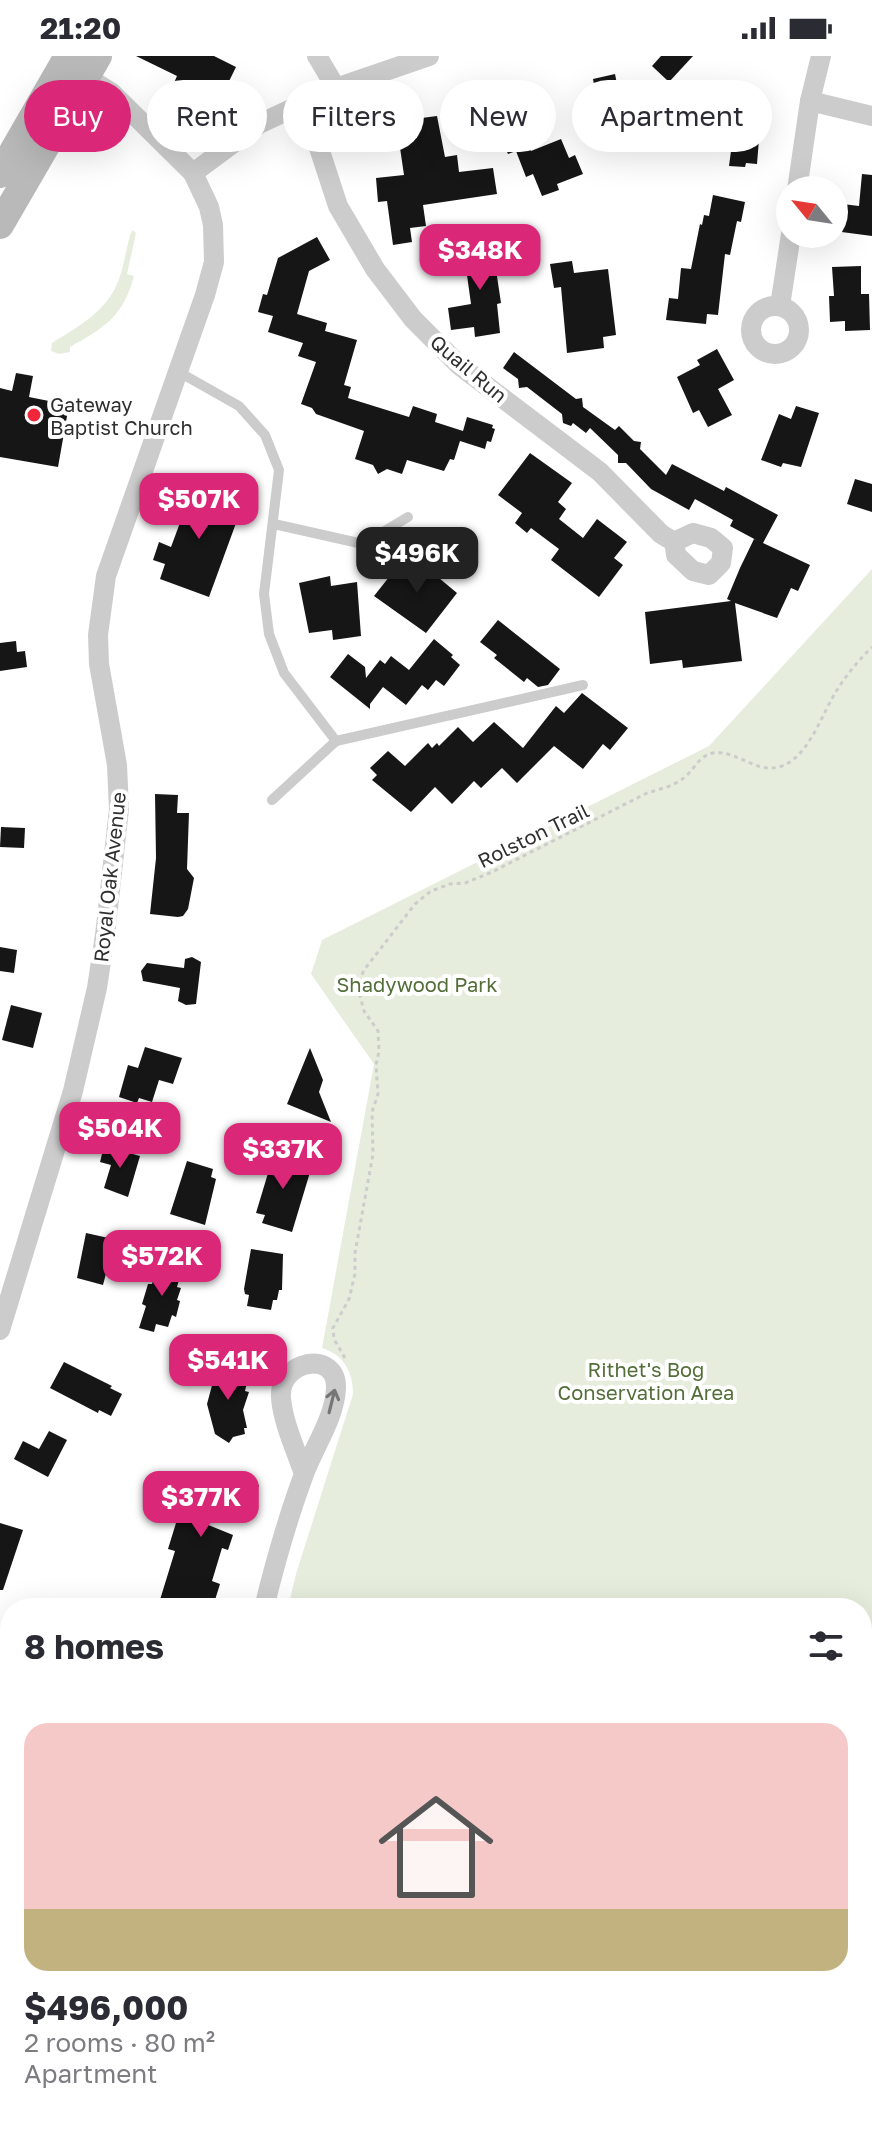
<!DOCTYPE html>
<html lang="en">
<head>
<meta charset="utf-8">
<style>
	:root { --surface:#fff; --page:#f7f7f7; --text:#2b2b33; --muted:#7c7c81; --line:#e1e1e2; --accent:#db2777 }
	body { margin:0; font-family:"Golos Text",sans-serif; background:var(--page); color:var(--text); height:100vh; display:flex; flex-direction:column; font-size:30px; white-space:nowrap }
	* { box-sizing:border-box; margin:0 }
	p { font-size:26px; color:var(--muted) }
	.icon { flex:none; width:44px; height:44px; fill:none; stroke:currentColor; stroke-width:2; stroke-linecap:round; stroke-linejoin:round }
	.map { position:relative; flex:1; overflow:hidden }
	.sheet { position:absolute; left:0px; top:1542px; width:872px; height:536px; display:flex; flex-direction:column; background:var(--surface); border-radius:32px 32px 0 0; box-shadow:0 8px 32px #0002 }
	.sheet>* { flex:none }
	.guide { position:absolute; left:24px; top:24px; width:824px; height:72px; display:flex; gap:16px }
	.needle { width:52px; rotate:300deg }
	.controls { position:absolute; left:776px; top:120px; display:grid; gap:16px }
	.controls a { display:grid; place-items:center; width:72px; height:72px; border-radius:50%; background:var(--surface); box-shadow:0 8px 32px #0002; font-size:40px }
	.price { position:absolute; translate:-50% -68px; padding:0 18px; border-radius:16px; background:var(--accent); color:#fff; font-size:26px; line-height:52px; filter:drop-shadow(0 2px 4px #0008) }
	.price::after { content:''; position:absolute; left:50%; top:48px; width:24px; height:18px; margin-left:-12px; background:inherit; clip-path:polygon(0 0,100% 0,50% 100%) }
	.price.selected { background:#222; color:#fff }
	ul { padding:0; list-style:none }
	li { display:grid; align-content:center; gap:16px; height:424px; padding:0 24px }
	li+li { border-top:2px solid var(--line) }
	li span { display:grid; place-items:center; height:248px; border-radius:24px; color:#555 }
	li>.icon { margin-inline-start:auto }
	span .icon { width:144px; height:144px; fill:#fffc; stroke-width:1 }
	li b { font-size:34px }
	h2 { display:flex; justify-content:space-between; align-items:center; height:96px; padding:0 24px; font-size:34px }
	.pill { padding:0 28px; border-radius:36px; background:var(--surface); box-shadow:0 8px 32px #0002; font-size:28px; line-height:72px }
	.pill.selected { background:var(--accent); color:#fff }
	.status { display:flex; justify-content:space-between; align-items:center; height:56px; padding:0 40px; background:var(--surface); direction:ltr }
	.status svg { height:22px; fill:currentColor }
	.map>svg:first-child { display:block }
	.green { fill:#e6eddc }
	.building { fill:#161616 }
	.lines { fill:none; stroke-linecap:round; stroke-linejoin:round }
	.path { stroke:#ccc; stroke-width:3; stroke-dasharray:4 4; stroke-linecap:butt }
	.service { stroke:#ccc; stroke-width:10 }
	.minor { stroke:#ccc; stroke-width:20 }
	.secondary { stroke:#b9b9b9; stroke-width:28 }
	.oneway { stroke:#767676 }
	.poi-dot { fill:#f1263b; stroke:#fff; stroke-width:3 }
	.labels { text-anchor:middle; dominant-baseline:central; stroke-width:8; stroke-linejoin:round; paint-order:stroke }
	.street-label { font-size:20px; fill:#2f2f2f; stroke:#fff }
	.poi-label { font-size:20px; fill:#2f2f2f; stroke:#fff; text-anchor:start }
	.park-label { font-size:20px; fill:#536e39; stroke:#fff }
</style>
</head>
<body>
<div class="status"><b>21:20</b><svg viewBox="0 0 49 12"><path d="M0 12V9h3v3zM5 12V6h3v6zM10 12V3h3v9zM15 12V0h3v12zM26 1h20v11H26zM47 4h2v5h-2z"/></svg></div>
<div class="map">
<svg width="872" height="2078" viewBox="0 0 872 2078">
	<rect width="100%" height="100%" fill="#fff"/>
	<!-- green -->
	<g class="green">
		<path d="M132 174 136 177 127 218 134 220C123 261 105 271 70 291V296L59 298 51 295 52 287C79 270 108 255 119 223 125 207 126 190 132 174Z"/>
		<path d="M872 513V2078H198L199 2068H862V1552H288L296 1518 353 1338C353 1316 344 1299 322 1292L374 1008 311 918 322 884 709 690Z"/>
	</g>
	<!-- building -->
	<g class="building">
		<polygon points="136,0 214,0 236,11 210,64 185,51 188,45 170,36 177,20"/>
		<polygon points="661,0 693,0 669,26 652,10"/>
		<polygon points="615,18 617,28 635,24 640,44 630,46 632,53 629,54 632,68 604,75 600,59 590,61 584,36 595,34 593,23"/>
		<polygon points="736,43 762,46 757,108 746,107 745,111 729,110 731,95 727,94"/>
		<polygon points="437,60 445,101 457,99 459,116 493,112 497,138 423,149 426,170 410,172 412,186 393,189 387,145 378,146 376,122 404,119 399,85 417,82 414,63"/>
		<polygon points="520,69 531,95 561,83 569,102 575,99 583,118 557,128 559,134 542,140 533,118 526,121 516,95 508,98 499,78"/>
		<polygon points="862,118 872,119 872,180 834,175 834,147 859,150"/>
		<polygon points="713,139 745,146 741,166 737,165 730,199 725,198 718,259 707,258 706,268 666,264 669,242 678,243 681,212 691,213 700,168 702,169 704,159 709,160"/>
		<polygon points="317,181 330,204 309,215 297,258 327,267 325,275 357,284 344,329 351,331 348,342 409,361 413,350 437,358 435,366 463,375 467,361 493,369 492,372 495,373 491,386 487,385 485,393 460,385 454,404 450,403 444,415 407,404 402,418 387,413 378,418 373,409 355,403 364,375 316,358 312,352 301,348 316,306 298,300 303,287 268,276 273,260 258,256 263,238 267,239 278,202"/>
		<polygon points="496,184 500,206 495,207 501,247 497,248 500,277 475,281 474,271 451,274 448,252 471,248 467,219 471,218 467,188"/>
		<polygon points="572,205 574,217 608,213 616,279 603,281 604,292 567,297 561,231 554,232 550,208"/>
		<polygon points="861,210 861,238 869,238 870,274 845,275 845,265 830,266 829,240 834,240 832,211"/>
		<polygon points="717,293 734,324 718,333 732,359 708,371 699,354 693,357 677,321 700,309 697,304"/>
		<polygon points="514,296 576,343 582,342 583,351 615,374 619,370 634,385 641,386 640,393 666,419 672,408 724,435 726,431 778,459 763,487 810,509 798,535 791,532 777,562 735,547 742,605 683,612 682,604 650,608 645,556 731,545 727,543 740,512 754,483 758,485 730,470 733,464 695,443 689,454 651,433 626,407 618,407 618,399 590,372 586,377 573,367 571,370 563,367 562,358 527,331 519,332 518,323 503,312"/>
		<polygon points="16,317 33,320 29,341 69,349 58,411 0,401 0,332 12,335"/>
		<polygon points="796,350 819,357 801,411 783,407 781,411 761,404 779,358 791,363"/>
		<polygon points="530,397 572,427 558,446 566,453 559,463 583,482 597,463 627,486 614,502 623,509 599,541 551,504 559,493 531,472 527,477 515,467 522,457 498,439"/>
		<polygon points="855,423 872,428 872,456 847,448"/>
		<polygon points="193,430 243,448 209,541 160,523 165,508 153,504 159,486 171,491 181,464 169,460 175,443 187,447"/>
		<polygon points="417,501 441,520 439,522 457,537 426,577 374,540 393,516 400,522"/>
		<polygon points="330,520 331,530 357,526 361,580 333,584 332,574 309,577 299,527"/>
		<polygon points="498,564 560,613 548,629 538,631 527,622 524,626 494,602 497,599 480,586"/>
		<polygon points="434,583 453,599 451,601 460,609 444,630 436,624 428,634 422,629 406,649 383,631 370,648 370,653 330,621 348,598 365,611 366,622 380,604 385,608 391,600 409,614"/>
		<polygon points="16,585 17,596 25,595 27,611 0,615 0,587"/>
		<polygon points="582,637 628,672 610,694 603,688 583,713 554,690 517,727 502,712 481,732 474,725 452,748 435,731 411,756 372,724 377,719 370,712 388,695 405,710 428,687 432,692 437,687 439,690 458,671 473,686 494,666 523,692 556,650 564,657"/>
		<polygon points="155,738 178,739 177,757 189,757 187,813 194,822 188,853 183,860 178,861 150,858 156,802"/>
		<polygon points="1,771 25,772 24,792 0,791"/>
		<polygon points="0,891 17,894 14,917 0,915"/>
		<polygon points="192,901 201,906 196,948 186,949 178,945 180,932 143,925 141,915 147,907 184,912 185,903"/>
		<polygon points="11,949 42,957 33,992 2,984"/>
		<polygon points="145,991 182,1002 173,1028 159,1024 152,1046 139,1042 137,1047 119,1041 128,1009 138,1012"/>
		<polygon points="310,992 323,1024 319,1036 331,1066 287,1048"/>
		<polygon points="104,1090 140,1100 128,1141 104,1132 111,1109 100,1106"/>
		<polygon points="275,1094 301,1102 298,1109 311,1113 292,1176 262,1167 265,1159 256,1157"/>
		<polygon points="187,1105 213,1113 211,1121 216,1123 205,1169 170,1158"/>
		<polygon points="86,1177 122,1185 116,1212 108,1210 103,1229 77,1222"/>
		<polygon points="251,1193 283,1198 282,1234 279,1234 277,1244 273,1244 271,1254 247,1250 249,1239 245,1238 244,1233"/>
		<polygon points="159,1206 182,1213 177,1231 181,1232 177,1244 180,1245 176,1261 172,1259 168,1271 156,1268 154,1276 139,1272 146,1250 142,1248 148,1228 152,1228"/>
		<polygon points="64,1306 112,1330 110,1332 122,1338 111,1360 99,1354 98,1357 50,1332"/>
		<polygon points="218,1307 246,1314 249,1317 245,1335 249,1336 243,1354 247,1372 244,1372 245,1378 233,1381 229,1387 215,1378 207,1348"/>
		<polygon points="49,1375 67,1384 48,1421 14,1403 23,1385 39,1393"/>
		<polygon points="208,1415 259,1429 252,1450 238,1446 201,1466 233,1479 228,1494 222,1492 212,1525 220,1528 215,1544 210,1543 207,1552 177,1552 159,1547 175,1495 168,1493 188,1428 193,1419 197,1420"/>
		<polygon points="0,1467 23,1474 3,1534 0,1534"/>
	</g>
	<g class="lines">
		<!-- path -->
		<path class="path" d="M345 1302 334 1283 333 1272 349 1243 355 1218V1197L373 1098 372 1056 378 1038 376 1009 379 995 378 975 364 955 359 936V925L364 914 415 848 431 835 450 828 465 827 492 816 647 737C660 733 675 730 686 720 696 711 699 700 713 697 740 693 760 725 790 706 812 691 823 656 837 634 847 618 859 604 872 591"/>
		<!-- service -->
		<g class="service">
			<polyline points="177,315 239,350 265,379 279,414 264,538 269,578 284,617 336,685"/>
			<polyline points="274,468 363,488 408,461"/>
			<polyline points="272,744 336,685 583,629"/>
		</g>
		<!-- minor -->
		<g class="minor">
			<polyline points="317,0 336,32"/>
			<polyline points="810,45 872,60"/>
			<polyline points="304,46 338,150 375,213 413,263 459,309 600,416 661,478 676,487"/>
			<polyline points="193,117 259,68 336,32 429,0"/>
			<polyline points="797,134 810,45 821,0"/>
			<polyline points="780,250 791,178"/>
			<circle cx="775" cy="274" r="24"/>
			<polygon points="693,477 711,482 723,492 721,507 709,519 693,515 676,499 675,491 678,484"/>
			<polyline points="0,1274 73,1035 97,932 105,879 119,753 117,709 99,608 98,579 106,520 205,239 214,206 213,169 209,151 193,117 112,37 77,15"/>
			<path d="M264 1552C275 1507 288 1461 304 1418 314 1391 335 1361 336 1332 337 1293 278 1304 281 1342 283 1367 296 1394 304 1418"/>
			<polyline points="173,2078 174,2068"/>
		</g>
		<!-- secondary -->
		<g class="secondary">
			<polyline points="0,118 68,0"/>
			<polyline points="0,169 98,0"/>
		</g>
	</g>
	<!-- one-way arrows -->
	<defs><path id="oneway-shaft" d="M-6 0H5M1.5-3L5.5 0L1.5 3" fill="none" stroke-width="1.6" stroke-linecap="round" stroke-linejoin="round" transform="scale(2)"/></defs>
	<use class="oneway" href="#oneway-shaft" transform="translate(332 1345) rotate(-76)"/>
	<!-- markers -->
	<circle class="poi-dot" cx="34" cy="359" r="8"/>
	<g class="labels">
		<!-- street labels -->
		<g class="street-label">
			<text transform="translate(469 312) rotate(40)">Quail Run</text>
			<text transform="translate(533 779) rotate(-26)">Rolston Trail</text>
			<text transform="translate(109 821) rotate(-84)">Royal Oak Avenue</text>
		</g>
		<!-- poi labels -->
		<g class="poi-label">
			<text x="50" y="348">Gateway<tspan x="50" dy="23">Baptist Church</tspan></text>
		</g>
		<!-- park labels -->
		<g class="park-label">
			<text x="417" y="928">Shadywood Park</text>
			<text x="646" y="1313">Rithet's Bog<tspan x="646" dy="23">Conservation Area</tspan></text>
		</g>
	</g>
</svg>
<div class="controls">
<a><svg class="needle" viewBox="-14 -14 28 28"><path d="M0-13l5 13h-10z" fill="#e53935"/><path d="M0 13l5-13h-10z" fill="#7c7c81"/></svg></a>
</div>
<b class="price" style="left:480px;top:236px">$348K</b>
<b class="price" style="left:199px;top:485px">$507K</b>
<b class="price selected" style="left:417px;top:539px">$496K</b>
<b class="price" style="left:120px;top:1114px">$504K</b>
<b class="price" style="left:283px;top:1135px">$337K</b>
<b class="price" style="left:162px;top:1242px">$572K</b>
<b class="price" style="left:228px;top:1346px">$541K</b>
<b class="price" style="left:201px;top:1483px">$377K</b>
<div class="guide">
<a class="pill selected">Buy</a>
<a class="pill">Rent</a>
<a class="pill">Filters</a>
<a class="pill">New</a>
<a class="pill">Apartment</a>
</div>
<section class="sheet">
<h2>8 homes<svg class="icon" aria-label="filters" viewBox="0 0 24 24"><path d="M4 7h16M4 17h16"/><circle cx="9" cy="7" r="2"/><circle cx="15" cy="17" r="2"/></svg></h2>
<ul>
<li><span style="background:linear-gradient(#f6c9c9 75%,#c2b280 0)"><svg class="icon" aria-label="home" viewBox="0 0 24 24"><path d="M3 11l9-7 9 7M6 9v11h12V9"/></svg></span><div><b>$496,000</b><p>2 rooms · 80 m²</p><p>Apartment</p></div></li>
</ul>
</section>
</div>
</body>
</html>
